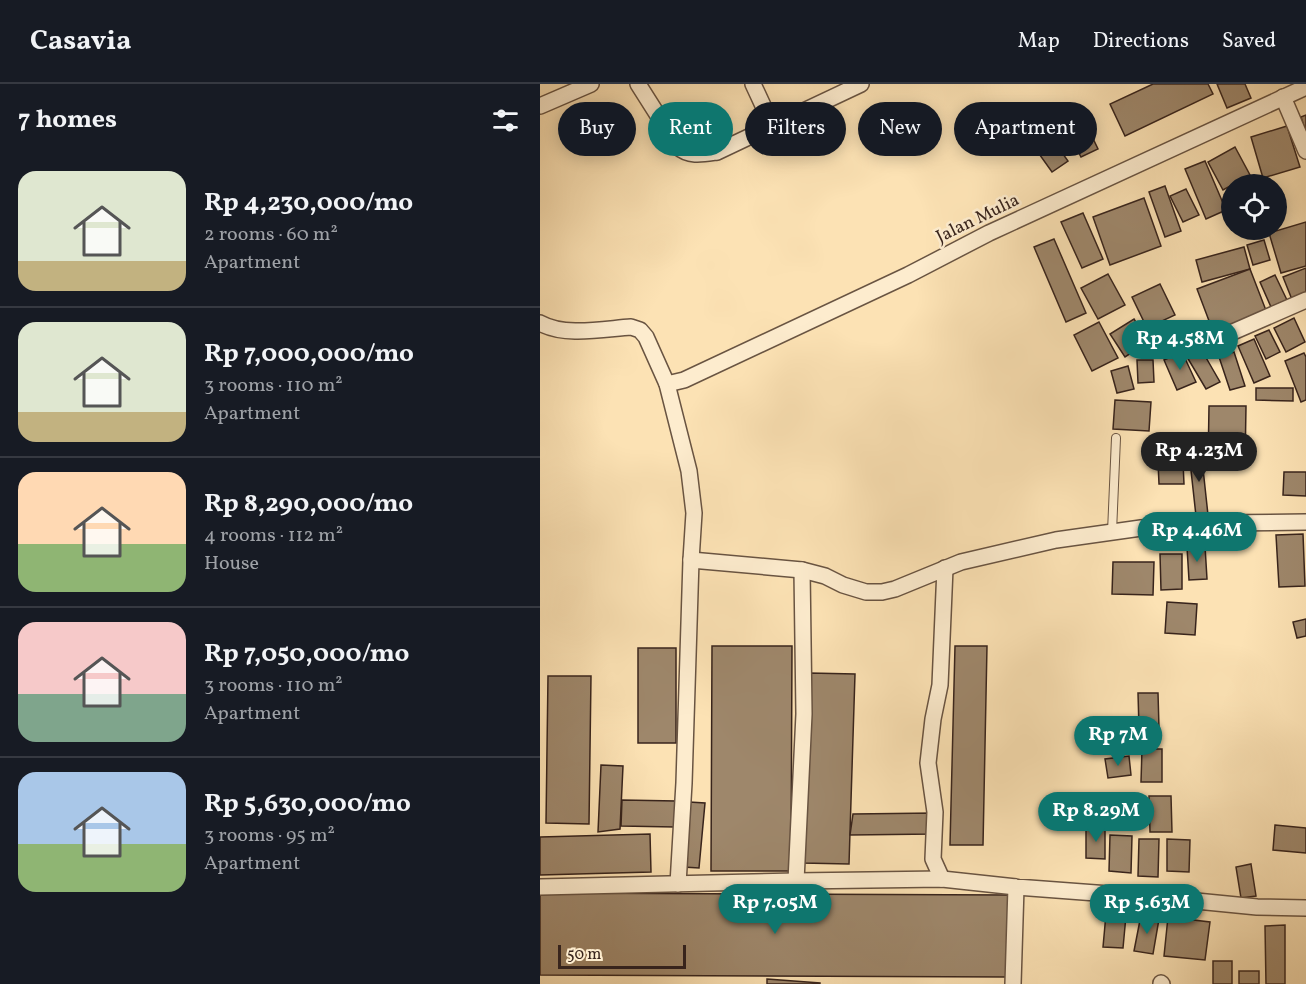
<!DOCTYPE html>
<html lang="en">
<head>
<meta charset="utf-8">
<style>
	:root { --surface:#171b24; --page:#20242c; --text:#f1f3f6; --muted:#9ea1a6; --line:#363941; --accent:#0f766e }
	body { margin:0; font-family:Vollkorn,serif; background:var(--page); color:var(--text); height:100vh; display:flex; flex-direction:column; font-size:22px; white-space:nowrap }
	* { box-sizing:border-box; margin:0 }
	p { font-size:20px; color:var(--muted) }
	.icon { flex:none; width:33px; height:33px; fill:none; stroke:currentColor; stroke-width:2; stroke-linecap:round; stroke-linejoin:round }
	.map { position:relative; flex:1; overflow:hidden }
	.details { display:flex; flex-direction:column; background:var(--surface); width:540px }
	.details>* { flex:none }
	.top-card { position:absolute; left:18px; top:18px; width:570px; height:54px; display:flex; gap:12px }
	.controls { position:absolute; left:681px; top:90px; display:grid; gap:12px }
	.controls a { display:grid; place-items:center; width:66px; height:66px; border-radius:50%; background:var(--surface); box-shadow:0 3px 15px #0003; font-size:30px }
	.scale { position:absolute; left:18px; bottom:15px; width:128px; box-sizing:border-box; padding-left:6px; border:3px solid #38241c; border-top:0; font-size:16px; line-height:21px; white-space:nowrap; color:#38241c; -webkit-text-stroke:4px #fdecce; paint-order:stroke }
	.price { position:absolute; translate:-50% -51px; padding:0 14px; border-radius:21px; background:var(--accent); color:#fff; font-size:20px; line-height:39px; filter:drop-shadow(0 2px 3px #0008) }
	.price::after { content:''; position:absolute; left:50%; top:36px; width:18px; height:14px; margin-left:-9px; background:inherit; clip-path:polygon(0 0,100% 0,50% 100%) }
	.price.selected { background:#222; color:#fff }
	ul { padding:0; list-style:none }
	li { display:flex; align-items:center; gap:18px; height:150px; padding:0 18px }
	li+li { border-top:2px solid var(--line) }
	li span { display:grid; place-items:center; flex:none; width:168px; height:120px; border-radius:18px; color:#555 }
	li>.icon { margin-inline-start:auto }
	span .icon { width:72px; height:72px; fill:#fffc; stroke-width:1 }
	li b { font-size:26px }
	h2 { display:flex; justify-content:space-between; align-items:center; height:72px; padding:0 18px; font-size:26px }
	.pill { padding:0 21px; border-radius:27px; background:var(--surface); box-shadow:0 3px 15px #0003; font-size:21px; line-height:54px }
	.pill.selected { background:var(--accent); color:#fff }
	header { display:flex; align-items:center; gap:36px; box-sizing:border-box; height:84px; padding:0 30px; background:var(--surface); border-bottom:2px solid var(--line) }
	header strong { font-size:28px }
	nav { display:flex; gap:33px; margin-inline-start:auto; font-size:21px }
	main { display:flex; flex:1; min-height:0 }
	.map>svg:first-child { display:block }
	.building { fill:#9e876b; stroke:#38241c; stroke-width:1.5 }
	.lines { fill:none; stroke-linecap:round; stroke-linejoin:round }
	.lane-casing { stroke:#695442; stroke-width:10 }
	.street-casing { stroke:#695442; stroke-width:18 }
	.lane { stroke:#fdecce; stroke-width:8 }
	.street { stroke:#fdecce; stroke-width:15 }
	.labels { text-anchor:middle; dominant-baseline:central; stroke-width:5; stroke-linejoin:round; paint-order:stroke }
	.street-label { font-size:18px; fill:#38241c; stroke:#fdecce }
</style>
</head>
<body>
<header>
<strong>Casavia</strong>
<nav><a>Map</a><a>Directions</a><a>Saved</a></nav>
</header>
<main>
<section class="details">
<h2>7 homes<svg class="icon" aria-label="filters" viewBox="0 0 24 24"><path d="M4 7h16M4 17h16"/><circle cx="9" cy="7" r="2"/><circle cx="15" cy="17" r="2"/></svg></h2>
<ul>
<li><span style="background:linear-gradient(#dfe7d0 75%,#c2b280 0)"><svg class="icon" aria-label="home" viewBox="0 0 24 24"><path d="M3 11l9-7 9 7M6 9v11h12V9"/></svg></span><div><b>Rp 4,230,000/mo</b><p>2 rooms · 60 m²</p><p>Apartment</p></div></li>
<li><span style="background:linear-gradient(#dfe7d0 75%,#c2b280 0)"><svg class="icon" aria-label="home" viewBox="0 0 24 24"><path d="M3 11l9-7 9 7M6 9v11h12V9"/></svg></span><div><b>Rp 7,000,000/mo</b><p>3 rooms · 110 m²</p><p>Apartment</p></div></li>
<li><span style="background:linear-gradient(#ffd9b3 60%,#8fb573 0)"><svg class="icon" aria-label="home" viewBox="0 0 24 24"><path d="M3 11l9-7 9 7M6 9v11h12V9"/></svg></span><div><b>Rp 8,290,000/mo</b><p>4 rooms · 112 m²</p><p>House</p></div></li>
<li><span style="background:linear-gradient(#f6c9c9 60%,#7fa58c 0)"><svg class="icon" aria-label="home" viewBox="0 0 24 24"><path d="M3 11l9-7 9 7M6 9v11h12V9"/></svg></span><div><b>Rp 7,050,000/mo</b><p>3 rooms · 110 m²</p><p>Apartment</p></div></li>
<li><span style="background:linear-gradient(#a9c7e8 60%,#8fb573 0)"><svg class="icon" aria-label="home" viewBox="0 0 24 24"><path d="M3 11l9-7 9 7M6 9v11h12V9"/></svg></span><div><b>Rp 5,630,000/mo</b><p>3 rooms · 95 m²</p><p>Apartment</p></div></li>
</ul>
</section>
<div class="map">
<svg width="766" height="900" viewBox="0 0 766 900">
	<rect width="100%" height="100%" fill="#fce2b4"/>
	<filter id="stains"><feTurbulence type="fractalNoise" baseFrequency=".00333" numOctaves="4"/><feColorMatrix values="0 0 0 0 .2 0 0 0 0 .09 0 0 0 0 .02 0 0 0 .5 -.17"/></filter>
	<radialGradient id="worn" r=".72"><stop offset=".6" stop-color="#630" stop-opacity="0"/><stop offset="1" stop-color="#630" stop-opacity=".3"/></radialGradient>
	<!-- building -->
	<g class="building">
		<polygon points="613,0 668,0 673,10 585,52 570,20"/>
		<polygon points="677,0 705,0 711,14 687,24"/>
		<polygon points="766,31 766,49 761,33"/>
		<polygon points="546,40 558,65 541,73 528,48"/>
		<polygon points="747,42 760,83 723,94 711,53"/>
		<polygon points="508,49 528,77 512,88 492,60"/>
		<polygon points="695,63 710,91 683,106 668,78"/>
		<polygon points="665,77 686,126 666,135 645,85"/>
		<polygon points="718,92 722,100 701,100"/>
		<polygon points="625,102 641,147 625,153 609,108"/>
		<polygon points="646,105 659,131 643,138 630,112"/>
		<polygon points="604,114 621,162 570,181 553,133"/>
		<polygon points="543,129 563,175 542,184 521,138"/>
		<polygon points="766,138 766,182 741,189 729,149"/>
		<polygon points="514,155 546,229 526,238 494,163"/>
		<polygon points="724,156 730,176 713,181 707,161"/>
		<polygon points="704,163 710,185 662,198 656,176"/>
		<polygon points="766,184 766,213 753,218 743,193"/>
		<polygon points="710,185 727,229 674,250 657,205"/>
		<polygon points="568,190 585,221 558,235 541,204"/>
		<polygon points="735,191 747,216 731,223 720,198"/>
		<polygon points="620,200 635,231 607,244 592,213"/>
		<polygon points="754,234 765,258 746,268 734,244"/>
		<polygon points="594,235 608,258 585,273 570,250"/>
		<polygon points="559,238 578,274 552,287 534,251"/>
		<polygon points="729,246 740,268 726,275 715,252"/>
		<polygon points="714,255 730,292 714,299 698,262"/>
		<polygon points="661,265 680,298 666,305 647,273"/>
		<polygon points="642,268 656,298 637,306 624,276"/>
		<polygon points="694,268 705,302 690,306 679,273"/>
		<polygon points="764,269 766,273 766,316 761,318 745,277"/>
		<polygon points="597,276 613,276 614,298 598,299"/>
		<polygon points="588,282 594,305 577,309 571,287"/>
		<polygon points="716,304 753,304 753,317 716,316"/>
		<polygon points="575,316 611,318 609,347 573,345"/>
		<polygon points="669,322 706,322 705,382 668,382"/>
		<polygon points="617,356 642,356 644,400 619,400"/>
		<polygon points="661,366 668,431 656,432 649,368"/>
		<polygon points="744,388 766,388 766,412 743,411"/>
		<polygon points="763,450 765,502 739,503 736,451"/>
		<polygon points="665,462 667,495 649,496 647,463"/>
		<polygon points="620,470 642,470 642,505 621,506"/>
		<polygon points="573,478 614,478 613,511 572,510"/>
		<polygon points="627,518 657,520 655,551 625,549"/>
		<polygon points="766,535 766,552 757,554 753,538"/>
		<polygon points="172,562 252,562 251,787 171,787"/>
		<polygon points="415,562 447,562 443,761 410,761"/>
		<rect x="98" y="564" width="38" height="95"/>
		<polygon points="269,589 315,590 309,780 262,779"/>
		<polygon points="8,592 51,592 49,740 6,739"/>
		<polygon points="598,609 618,609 619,644 599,644"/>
		<polygon points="602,665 622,665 622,698 601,698"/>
		<polygon points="589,672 591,691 568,694 565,675"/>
		<polygon points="61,681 83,682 80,745 58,748"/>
		<polygon points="609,712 631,712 632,748 610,748"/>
		<polygon points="82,716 136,717 135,743 81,742"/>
		<polygon points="149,718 165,719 159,784 143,783"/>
		<polygon points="394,729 394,750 310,751 313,730"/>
		<polygon points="735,741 766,744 766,769 733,766"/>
		<polygon points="546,743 565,743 565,775 546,774"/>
		<polygon points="110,750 111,788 0,791 0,753"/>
		<polygon points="570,751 592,752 591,789 569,787"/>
		<polygon points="599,755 619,755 618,793 598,792"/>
		<polygon points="627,755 650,756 649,788 627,787"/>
		<polygon points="711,780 716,812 701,814 696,783"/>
		<polygon points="0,809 470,811 469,893 0,891"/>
		<polygon points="567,819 587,821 583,864 563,863"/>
		<polygon points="601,831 619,835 613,870 594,867"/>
		<polygon points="628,833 670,838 665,876 624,872"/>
		<polygon points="745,841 745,900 726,900 725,842"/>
		<rect x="673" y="877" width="19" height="23"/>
		<rect x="699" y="887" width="20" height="13"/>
		<polygon points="227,895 280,899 280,900 227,900"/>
	</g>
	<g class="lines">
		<defs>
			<polyline id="lane" points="572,448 576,354"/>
			<g id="street">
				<path d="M98 0 138 63C149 73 163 70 177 68L321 0"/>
				<polyline points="213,0 232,41"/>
				<polyline points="743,13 766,67"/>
				<polyline points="0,22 51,0"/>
				<path d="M0 239C25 253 63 245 91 243L100 246 106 253 127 300 149 387 154 429 151 476 144 699 138 800"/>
				<polyline points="648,263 679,254 766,216"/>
				<polyline points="127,300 144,296 368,191 449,149 766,3"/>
				<polyline points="151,476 262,486 285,492 303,501 326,508 342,508 355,505 421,478 516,456 601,444 677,439 766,438"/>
				<polyline points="402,795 393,775 395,728 388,679 393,635 400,601 405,484"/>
				<polyline points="256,797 264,630 262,486"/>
				<polyline points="0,803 256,797 402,795 476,803 636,815 717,823 766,824"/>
				<polyline points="621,899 622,900"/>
				<polyline points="473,900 476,803"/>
			</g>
		</defs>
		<!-- lane casing -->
		<use href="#lane" class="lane-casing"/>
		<!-- street casing -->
		<use href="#street" class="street-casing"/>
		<!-- lane -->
		<use href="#lane" class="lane"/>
		<!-- street -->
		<use href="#street" class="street"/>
	</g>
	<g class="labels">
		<!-- street labels -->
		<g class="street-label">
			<text transform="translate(438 135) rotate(-26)">Jalan Mulia</text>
		</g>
	</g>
	<rect width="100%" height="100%" filter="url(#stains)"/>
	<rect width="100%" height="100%" fill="url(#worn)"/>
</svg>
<div class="controls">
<a><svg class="icon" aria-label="locate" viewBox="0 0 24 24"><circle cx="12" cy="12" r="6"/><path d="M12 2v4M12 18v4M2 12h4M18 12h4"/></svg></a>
</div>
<div class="scale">50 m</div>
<b class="price" style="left:640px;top:287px">Rp 4.58M</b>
<b class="price selected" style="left:659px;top:399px">Rp 4.23M</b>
<b class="price" style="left:657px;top:479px">Rp 4.46M</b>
<b class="price" style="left:578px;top:683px">Rp 7M</b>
<b class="price" style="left:556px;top:759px">Rp 8.29M</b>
<b class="price" style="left:235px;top:851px">Rp 7.05M</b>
<b class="price" style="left:607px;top:851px">Rp 5.63M</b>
<div class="top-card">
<a class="pill">Buy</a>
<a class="pill selected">Rent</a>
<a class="pill">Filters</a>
<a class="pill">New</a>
<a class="pill">Apartment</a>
</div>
</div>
</main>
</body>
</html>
